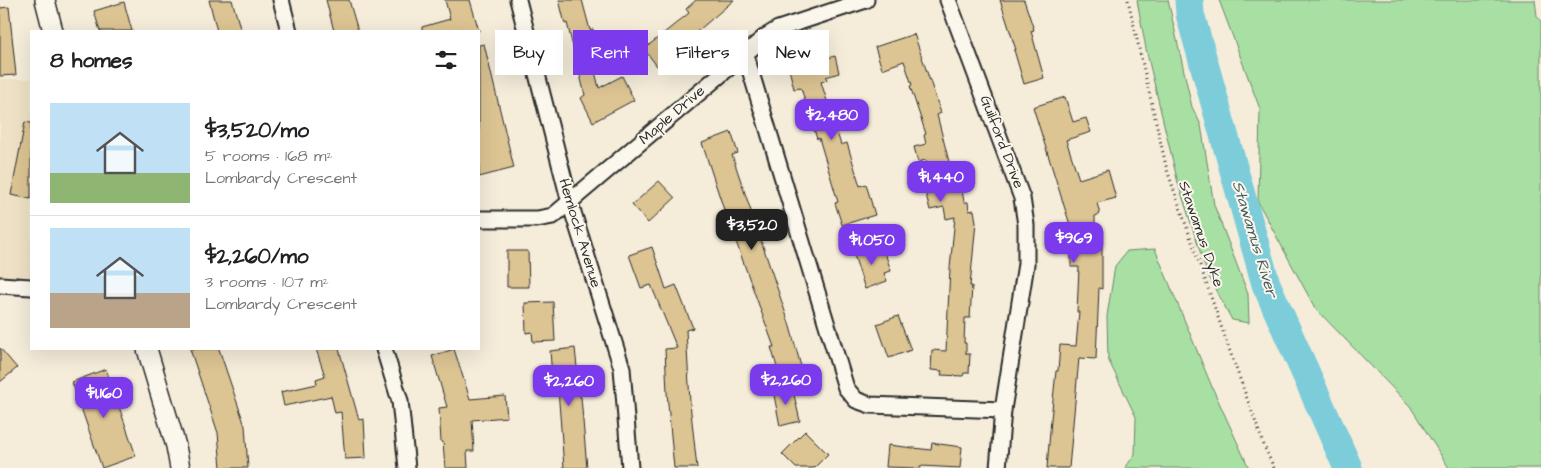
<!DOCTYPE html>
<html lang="en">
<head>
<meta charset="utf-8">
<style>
	:root { --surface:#fff; --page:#f2f2f2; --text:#202124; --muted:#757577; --line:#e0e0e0; --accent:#7c3aed }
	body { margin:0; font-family:"Architects Daughter",sans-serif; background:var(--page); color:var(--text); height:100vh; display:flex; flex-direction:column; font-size:19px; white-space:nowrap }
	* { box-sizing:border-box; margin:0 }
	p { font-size:16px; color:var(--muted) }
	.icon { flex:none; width:28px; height:28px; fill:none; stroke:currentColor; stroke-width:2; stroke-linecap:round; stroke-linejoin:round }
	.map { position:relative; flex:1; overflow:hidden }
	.side { position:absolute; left:30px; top:30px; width:450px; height:320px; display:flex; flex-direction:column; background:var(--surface); border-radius:0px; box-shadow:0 5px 20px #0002 }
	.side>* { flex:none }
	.guide { position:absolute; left:495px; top:30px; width:475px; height:45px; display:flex; gap:10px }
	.price { position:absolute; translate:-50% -42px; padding:0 11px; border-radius:10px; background:var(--accent); color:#fff; font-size:16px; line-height:32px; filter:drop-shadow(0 1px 2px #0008) }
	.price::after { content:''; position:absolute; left:50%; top:30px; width:15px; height:11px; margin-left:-8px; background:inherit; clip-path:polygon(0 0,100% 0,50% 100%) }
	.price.selected { background:#222; color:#fff }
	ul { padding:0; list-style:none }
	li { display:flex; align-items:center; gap:15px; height:125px; padding:0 20px }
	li+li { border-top:1px solid var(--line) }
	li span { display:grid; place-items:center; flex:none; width:140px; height:100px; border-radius:0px; color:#555 }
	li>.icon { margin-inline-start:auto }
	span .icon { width:60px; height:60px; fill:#fffc; stroke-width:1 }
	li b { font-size:21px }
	h2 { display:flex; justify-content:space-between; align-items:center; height:60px; padding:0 20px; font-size:21px }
	.pill { padding:0 18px; border-radius:0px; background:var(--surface); box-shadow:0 5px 20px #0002; font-size:18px; line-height:45px }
	.pill.selected { background:var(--accent); color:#fff }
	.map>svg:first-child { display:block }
	.built { fill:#eee1c5 }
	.green { fill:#a8e0a4; stroke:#6a8668 }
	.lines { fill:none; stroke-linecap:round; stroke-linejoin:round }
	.river { stroke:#7dccda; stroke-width:29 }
	.building { fill:#dcc493; stroke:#2b2b2b }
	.minor-casing { stroke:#2b2b2b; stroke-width:19 }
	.tertiary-casing { stroke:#2b2b2b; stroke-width:22 }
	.path { stroke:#2b2b2b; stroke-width:3; stroke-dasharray:1 4; stroke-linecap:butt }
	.minor { stroke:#fbf7ec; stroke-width:15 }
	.tertiary { stroke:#fbf7ec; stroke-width:19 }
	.labels { text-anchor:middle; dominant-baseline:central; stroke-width:4; stroke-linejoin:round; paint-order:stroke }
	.street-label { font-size:15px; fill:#2b2b2b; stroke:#fbf7ec }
	.water-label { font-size:16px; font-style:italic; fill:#445b60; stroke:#fbf7ec }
</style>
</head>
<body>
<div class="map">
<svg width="1541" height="468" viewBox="0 0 1541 468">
	<rect width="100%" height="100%" fill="#f5edda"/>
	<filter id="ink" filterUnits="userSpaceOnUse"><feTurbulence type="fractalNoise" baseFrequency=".02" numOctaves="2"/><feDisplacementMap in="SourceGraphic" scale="10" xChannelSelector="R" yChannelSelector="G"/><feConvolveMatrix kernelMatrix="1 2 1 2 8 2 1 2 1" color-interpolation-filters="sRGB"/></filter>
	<g filter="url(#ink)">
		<!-- built -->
		<polygon class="built" points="0,79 31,79 31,277 0,284"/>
		<!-- green -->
		<g class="green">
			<polygon points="1137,0 1168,0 1192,107 1201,125 1214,205 1248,294 1249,323 1232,320 1207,273 1178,183 1146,49"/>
			<polygon points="1219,0 1535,0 1537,16 1541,22 1541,468 1449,468 1410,406 1315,308 1258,202 1260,109"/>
			<polygon points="1155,249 1212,387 1249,468 1125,468 1135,454 1136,417 1108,359 1107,316 1115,266 1127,251"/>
		</g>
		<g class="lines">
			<!-- river -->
			<polyline class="river" points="1189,0 1190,14 1266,284 1348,468"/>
		</g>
		<!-- building -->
		<g class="building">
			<polygon points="209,0 232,0 241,31 217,31"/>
			<polygon points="326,0 349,0 358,31 334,31"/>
			<polygon points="445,0 470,0 479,31 422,31 422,27 450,19"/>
			<polygon points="559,0 582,0 590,30 593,29 600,57 592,59 599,88 622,76 634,100 593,122 581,98 585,95 567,23 565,24"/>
			<polygon points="696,0 734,0 657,66 644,49 689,13 686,9"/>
			<polygon points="1000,0 1024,0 1034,30 1031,31 1044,78 1024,84 1014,50 1016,50"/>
			<polygon points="124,2 132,31 100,31 94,11"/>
			<polygon points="9,7 16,75 0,76 0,8"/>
			<polygon points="914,34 941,113 937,115 955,185 961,184 964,202 968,202 969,211 974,210 976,222 970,286 972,286 970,318 965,318 964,343 966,343 966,354 970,354 969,373 964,373 963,376 941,375 942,371 931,370 932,350 946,351 950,268 955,217 946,219 944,207 930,210 925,191 933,189 926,160 918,162 914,147 926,144 924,135 926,134 910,86 912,85 904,61 882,69 875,47"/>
			<polygon points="484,44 514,168 479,177 479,45"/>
			<polygon points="835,56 839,73 826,77 827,80 821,82 841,145 847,143 860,186 866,184 875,215 842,225 835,203 838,202 819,138 817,139 801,88 794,89 789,69"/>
			<polygon points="1065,97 1073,122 1086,118 1091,132 1066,140 1079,179 1108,170 1116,198 1097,203 1100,214 1095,216 1095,245 1102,245 1102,289 1099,288 1096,359 1079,358 1069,468 1047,468 1051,419 1056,371 1058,371 1060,345 1076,346 1079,312 1077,312 1079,267 1071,267 1071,228 1033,107"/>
			<polygon points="25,122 31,123 31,199 11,195"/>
			<polygon points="731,132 738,153 732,155 789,323 802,370 780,377 771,347 774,347 730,225 729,225 702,143"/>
			<polygon points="659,181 675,198 648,223 632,205"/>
			<polygon points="875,245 877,252 884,250 891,271 884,273 887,281 865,289 853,252"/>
			<polygon points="652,247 666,289 676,285 693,328 686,330 690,403 697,468 674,468 667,393 665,349 677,348 651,285 641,288 629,255"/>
			<polygon points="507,251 528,251 529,287 507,287"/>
			<polygon points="553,302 555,341 533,342 532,332 526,333 525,303"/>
			<polygon points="898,316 911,350 889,358 877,324"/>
			<polygon points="0,348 17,368 0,382"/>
			<polygon points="575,348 580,397 581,397 587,468 564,468 558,389 553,389 550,351"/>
			<polygon points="190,349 219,349 245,426 248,468 221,468 218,433"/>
			<polygon points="316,349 339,349 359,420 364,419 366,458 345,459 341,412 335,413 331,396 284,406 281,392 317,384 316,379 325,376"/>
			<polygon points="454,349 470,399 505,396 507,417 472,420 474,451 467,451 468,468 445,468 443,442 441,442 439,408 447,407 432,356"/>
			<polygon points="106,369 136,456 102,468 72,382"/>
			<polygon points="792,386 800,421 780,426 773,390"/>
			<polygon points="805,431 828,454 814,468 796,468 782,454"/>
			<polygon points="932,443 962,447 960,468 921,466 921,468 886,467 888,445 931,450"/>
		</g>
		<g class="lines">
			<defs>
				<g id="minor">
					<polyline points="281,0 289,31"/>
					<polyline points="518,0 570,203 622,368 630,468"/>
					<polyline points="948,0 1022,198 1026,225 1026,264 1003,410 998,468"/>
					<polyline points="745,53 846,388 856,400 870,405 1003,410"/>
					<polyline points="479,219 537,219 553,216 765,37 778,29 866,0"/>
					<polyline points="0,285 31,287"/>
					<polyline points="384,349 400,401 407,468"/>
				</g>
				<g id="tertiary">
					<polyline points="45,0 53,31"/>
					<polyline points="147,349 176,446 180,468"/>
				</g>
			</defs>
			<!-- minor casing -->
			<use href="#minor" class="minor-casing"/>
			<!-- tertiary casing -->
			<use href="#tertiary" class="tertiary-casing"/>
			<!-- path -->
			<polyline class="path" points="1128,0 1167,170 1228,346 1265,448 1274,468"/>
			<!-- minor -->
			<use href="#minor" class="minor"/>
			<!-- tertiary -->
			<use href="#tertiary" class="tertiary"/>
		</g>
	</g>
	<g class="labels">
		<!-- street labels -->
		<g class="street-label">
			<text transform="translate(672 115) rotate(-41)">Maple Drive</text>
			<text transform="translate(1002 142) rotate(69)">Guilford Drive</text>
			<text transform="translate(580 233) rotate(73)">Hemlock Avenue</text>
			<text transform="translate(1201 234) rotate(71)">Stawamus Dyke</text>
		</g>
		<!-- water labels -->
		<g class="water-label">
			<text transform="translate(1255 239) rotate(73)">Stawamus River</text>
		</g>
	</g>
</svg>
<b class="price" style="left:832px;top:141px">$2,480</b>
<b class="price" style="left:941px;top:203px">$1,440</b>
<b class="price selected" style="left:752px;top:251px">$3,520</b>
<b class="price" style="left:1074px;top:264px">$969</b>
<b class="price" style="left:872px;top:266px">$1,050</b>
<b class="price" style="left:786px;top:406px">$2,260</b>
<b class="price" style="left:569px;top:407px">$2,260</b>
<b class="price" style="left:104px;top:419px">$1,160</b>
<div class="guide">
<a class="pill">Buy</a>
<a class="pill selected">Rent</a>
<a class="pill">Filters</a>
<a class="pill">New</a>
</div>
<section class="side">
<h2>8 homes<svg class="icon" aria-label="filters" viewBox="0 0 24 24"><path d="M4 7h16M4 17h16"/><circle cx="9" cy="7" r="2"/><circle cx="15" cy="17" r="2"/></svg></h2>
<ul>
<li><span style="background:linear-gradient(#bfe0f5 70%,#8fb573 0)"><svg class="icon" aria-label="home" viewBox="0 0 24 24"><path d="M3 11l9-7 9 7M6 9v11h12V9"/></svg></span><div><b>$3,520/mo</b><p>5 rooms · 168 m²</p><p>Lombardy Crescent</p></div></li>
<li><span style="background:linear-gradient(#bfe0f5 65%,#b9a48a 0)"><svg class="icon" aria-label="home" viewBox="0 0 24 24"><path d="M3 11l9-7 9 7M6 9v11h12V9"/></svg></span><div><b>$2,260/mo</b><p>3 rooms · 107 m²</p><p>Lombardy Crescent</p></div></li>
</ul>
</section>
</div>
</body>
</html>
